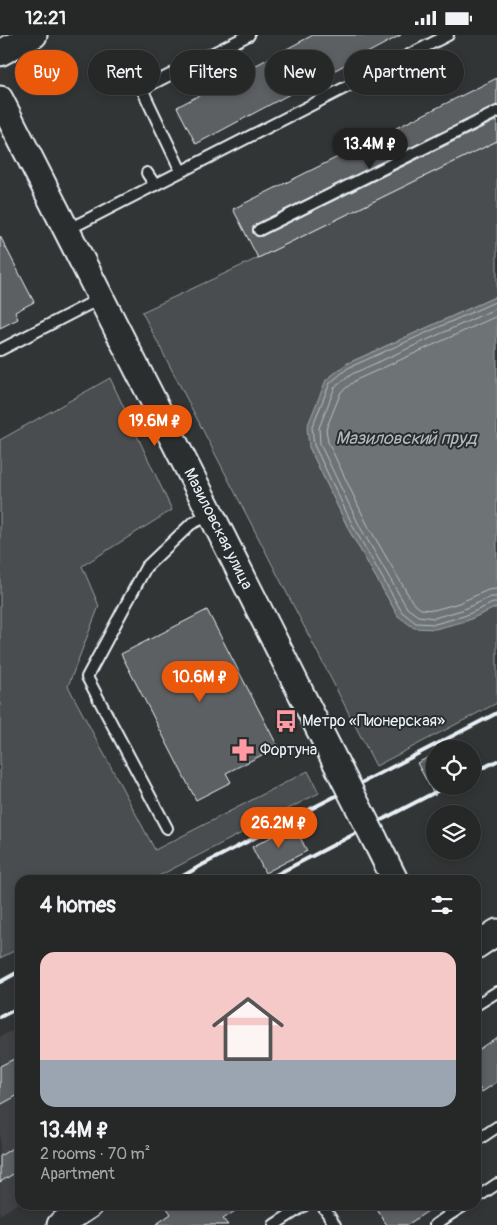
<!DOCTYPE html>
<html lang="en">
<head>
<meta charset="utf-8">
<style>
	:root { --surface:#262828; --page:#323434; --text:#f1f3f6; --muted:#a4a6a8; --line:#424445; --accent:#ea580c }
	body { margin:0; font-family:Pangolin,sans-serif; background:var(--page); color:var(--text); height:100vh; display:flex; flex-direction:column; font-size:19px; white-space:nowrap }
	* { box-sizing:border-box; margin:0 }
	p { font-size:16px; color:var(--muted) }
	.icon { flex:none; width:28px; height:28px; fill:none; stroke:currentColor; stroke-width:2; stroke-linecap:round; stroke-linejoin:round }
	.map { position:relative; flex:1; overflow:hidden }
	.drawer { position:absolute; left:15px; top:840px; width:466px; height:335px; display:flex; flex-direction:column; background:var(--surface); border-radius:15px; box-shadow:0 2px 8px #0003,0 0 0 1px var(--line) }
	.drawer>* { flex:none }
	.hud { position:absolute; left:15px; top:15px; width:468px; height:45px; display:flex; gap:10px }
	.fabs { position:absolute; left:426px; top:705px; display:grid; gap:10px }
	.fabs a { display:grid; place-items:center; width:55px; height:55px; border-radius:50%; background:var(--surface); box-shadow:0 2px 8px #0003,0 0 0 1px var(--line); font-size:25px }
	.price { position:absolute; translate:-50% -42px; padding:0 11px; border-radius:18px; background:var(--accent); color:#fff; font-size:16px; line-height:32px; filter:drop-shadow(0 1px 2px #0008) }
	.price::after { content:''; position:absolute; left:50%; top:30px; width:15px; height:11px; margin-left:-8px; background:inherit; clip-path:polygon(0 0,100% 0,50% 100%) }
	.price.selected { background:#222; color:#fff }
	ul { padding:0; list-style:none }
	li { display:grid; align-content:center; gap:10px; height:265px; padding:0 25px }
	li+li { border-top:1px solid var(--line) }
	li span { display:grid; place-items:center; height:155px; border-radius:15px; color:#555 }
	li>.icon { margin-inline-start:auto }
	span .icon { width:90px; height:90px; fill:#fffc; stroke-width:1 }
	li b { font-size:21px }
	h2 { display:flex; justify-content:space-between; align-items:center; height:60px; padding:0 25px; font-size:21px }
	.pill { padding:0 18px; border-radius:22px; background:var(--surface); box-shadow:0 2px 8px #0003,0 0 0 1px var(--line); font-size:18px; line-height:45px }
	.pill.selected { background:var(--accent); color:#fff }
	.status { display:flex; justify-content:space-between; align-items:center; height:35px; padding:0 25px; background:var(--surface); direction:ltr }
	.status svg { height:14px; fill:currentColor }
	.map>svg:first-child { display:block }
	.built { fill:#3f4244 }
	.green { fill:#494d4f; stroke:#989fa4 }
	.water { fill:#6e7376; stroke:#9fa5aa }
	.lines { fill:none; stroke-linecap:round; stroke-linejoin:round }
	.shore { stroke:#b7bfc4; stroke-width:1 }
	.building { fill:#5c6063; stroke:#e8f1f8 }
	.service-casing { stroke:#e8f1f8; stroke-width:14 }
	.tertiary-casing { stroke:#e8f1f8; stroke-width:29 }
	.service { stroke:#2a2d2e; stroke-width:10 }
	.tertiary { stroke:#2a2d2e; stroke-width:25 }
	.rail { stroke:#e8f1f8; stroke-width:4 }
	.tertiary-bridge-casing { stroke:#e8f1f8; stroke-width:29; stroke-linecap:butt }
	.tertiary-bridge { stroke:#2a2d2e; stroke-width:25 }
	.labels { text-anchor:middle; dominant-baseline:central; stroke-width:4; stroke-linejoin:round; paint-order:stroke }
	.street-label { font-size:16px; fill:#e8f1f8; stroke:#2a2d2e }
	.poi-label { font-size:16px; fill:#e8f1f8; stroke:#2a2d2e; text-anchor:start }
	.water-label { font-size:18px; font-style:italic; fill:#b1b8be; stroke:#2a2d2e }
</style>
</head>
<body>
<div class="status"><b>12:21</b><svg viewBox="0 0 49 12"><path d="M0 12V9h3v3zM5 12V6h3v6zM10 12V3h3v9zM15 12V0h3v12zM26 1h20v11H26zM47 4h2v5h-2z"/></svg></div>
<div class="map">
<svg width="497" height="1190" viewBox="0 0 497 1190">
	<rect width="100%" height="100%" fill="#323536"/>
	<filter id="ink" filterUnits="userSpaceOnUse"><feTurbulence type="fractalNoise" baseFrequency=".02" numOctaves="2"/><feDisplacementMap in="SourceGraphic" scale="10" xChannelSelector="R" yChannelSelector="G"/><feConvolveMatrix kernelMatrix="1 2 1 2 8 2 1 2 1" color-interpolation-filters="sRGB"/></filter>
	<g filter="url(#ink)">
		<!-- built -->
		<polygon class="built" points="20,991 20,1167 0,1180 0,1002"/>
		<!-- green -->
		<g class="green">
			<polygon points="497,106 497,261 346,329 309,412 350,497 398,581 466,586 497,572 497,668 376,731 142,277 258,223"/>
			<polygon points="110,343 172,475 82,531 99,571 68,651 155,815 308,736 319,758 151,845 20,845 20,913 0,923 0,405"/>
		</g>
		<!-- water -->
		<polygon class="water" points="497,261 497,572 466,586 435,594 414,593 398,581 350,497 309,412 307,392 326,345 346,329"/>
		<g class="lines">
			<!-- shore -->
			<g class="shore">
				<polyline points="497,266 348,333 330,348 312,392 314,410 355,495 402,577 416,588 435,589 464,581 493,568 497,568"/>
				<polyline points="497,273 352,339 335,352 319,393 320,409 360,492 407,573 418,581 434,583 462,575 491,562 497,562"/>
				<polyline points="497,281 356,345 341,357 326,394 328,407 367,489 413,568 421,574 434,575 459,568 488,555 497,554"/>
			</g>
		</g>
		<!-- building -->
		<g class="building">
			<polygon points="313,0 401,0 196,109 177,72"/>
			<polygon points="497,43 497,70 256,189 253,192 253,198 256,201 262,201 497,85 497,106 258,223 233,174"/>
			<polygon points="0,201 34,267 15,277 18,284 0,293"/>
			<polygon points="207,575 278,712 226,738 231,747 196,765 121,619"/>
			<polygon points="435,719 435,761 417,728"/>
			<polygon points="294,790 307,816 265,838 252,812"/>
			<polygon points="497,1002 497,1047 482,1057 476,1047 476,1016"/>
			<polygon points="20,1021 20,1059 0,1070 0,1031"/>
			<polygon points="20,1108 20,1135 0,1147 0,1121"/>
			<polygon points="165,1170 244,1170 223,1184 228,1190 155,1190 171,1179"/>
			<polygon points="374,1170 437,1170 407,1190 387,1190"/>
		</g>
		<g class="lines">
			<defs>
				<g id="service">
					<polyline points="181,136 142,54 249,0"/>
					<polyline points="147,138 155,150"/>
					<polyline points="67,195 448,0"/>
					<polyline points="259,195 497,77"/>
					<polyline points="0,315 101,263"/>
					<polyline points="167,793 87,642 146,532 191,489 211,479"/>
					<polyline points="476,970 497,957"/>
					<polyline points="476,1106 497,1092"/>
					<polyline points="476,1163 497,1149"/>
					<polyline points="322,1170 335,1190"/>
					<polyline points="452,1178 465,1170"/>
					<polyline points="274,1190 305,1170"/>
					<polyline points="435,1190 452,1178 447,1170"/>
				</g>
				<g id="tertiary">
					<polyline points="0,18 34,0"/>
					<path id="s1" d="M0 64 101 263 211 479 344 744"/>
					<polyline points="374,803 395,845"/>
					<polyline points="476,911 497,897"/>
					<polyline points="60,1190 90,1170"/>
				</g>
			</defs>
			<!-- service casing -->
			<use href="#service" class="service-casing"/>
			<!-- tertiary casing -->
			<use href="#tertiary" class="tertiary-casing"/>
			<!-- service -->
			<use href="#service" class="service"/>
			<!-- tertiary -->
			<use href="#tertiary" class="tertiary"/>
			<!-- rail -->
			<g class="rail">
				<polyline points="472,738 497,726"/>
				<polyline points="176,845 202,830 497,678"/>
				<polyline points="266,845 447,751"/>
				<polyline points="0,947 20,936"/>
				<polyline points="0,982 20,972"/>
			</g>
			<defs>
				<polyline id="tertiary-bridge" points="344,744 374,803"/>
			</defs>
			<!-- tertiary-bridge casing -->
			<use href="#tertiary-bridge" class="tertiary-bridge-casing"/>
			<!-- tertiary-bridge -->
			<use href="#tertiary-bridge" class="tertiary-bridge"/>
		</g>
	</g>
	<!-- icons -->
	<defs>
		<symbol id="bus-bare" viewBox="-9 -9 18 18"><path d="M-5-6H5V4H4V6H2V4H-2V6H-4V4H-5ZM-3.5-4V0h7V-4ZM-3.5 1.2v1.5H-2V1.2ZM2 1.2v1.5H3.5V1.2Z" fill="#ff9aa2" stroke="#2a2d2e" stroke-width="2.5" paint-order="stroke"/></symbol>
		<symbol id="pharmacy-bare" viewBox="-9 -9 18 18"><path d="M-2-6h4v4h4v4h-4v4h-4v-4h-4v-4h4Z" fill="#ff9aa2" stroke="#2a2d2e" stroke-width="2.5" paint-order="stroke"/></symbol>
	</defs>
	<g fill-rule="evenodd">
		<use href="#bus-bare" x="270" y="670" width="32" height="32"/>
		<use href="#pharmacy-bare" x="227" y="699" width="32" height="32"/>
	</g>
	<g class="labels">
		<!-- street labels -->
		<g class="street-label">
			<text stroke="none"><textPath href="#s1" startOffset="482">Мазиловская улица</textPath></text>
		</g>
		<!-- poi labels -->
		<g class="poi-label">
			<text x="302" y="686">Метро «Пионерская»</text>
			<text x="260" y="715">Фортуна</text>
		</g>
		<!-- water labels -->
		<g class="water-label">
			<text x="406" y="403">Мазиловский пруд</text>
		</g>
	</g>
</svg>
<div class="fabs">
<a><svg class="icon" aria-label="locate" viewBox="0 0 24 24"><circle cx="12" cy="12" r="6"/><path d="M12 2v4M12 18v4M2 12h4M18 12h4"/></svg></a>
<a><svg class="icon" aria-label="layers" viewBox="0 0 24 24"><path d="M12 4l9 5-9 5-9-5zM3 14l9 5 9-5"/></svg></a>
</div>
<b class="price selected" style="left:370px;top:135px">13.4M ₽</b>
<b class="price" style="left:155px;top:412px">19.6M ₽</b>
<b class="price" style="left:200px;top:668px">10.6M ₽</b>
<b class="price" style="left:279px;top:814px">26.2M ₽</b>
<div class="hud">
<a class="pill selected">Buy</a>
<a class="pill">Rent</a>
<a class="pill">Filters</a>
<a class="pill">New</a>
<a class="pill">Apartment</a>
</div>
<section class="drawer">
<h2>4 homes<svg class="icon" aria-label="filters" viewBox="0 0 24 24"><path d="M4 7h16M4 17h16"/><circle cx="9" cy="7" r="2"/><circle cx="15" cy="17" r="2"/></svg></h2>
<ul>
<li><span style="background:linear-gradient(#f6c9c9 70%,#9aa5b1 0)"><svg class="icon" aria-label="home" viewBox="0 0 24 24"><path d="M3 11l9-7 9 7M6 9v11h12V9"/></svg></span><div><b>13.4M ₽</b><p>2 rooms · 70 m²</p><p>Apartment</p></div></li>
</ul>
</section>
</div>
</body>
</html>
